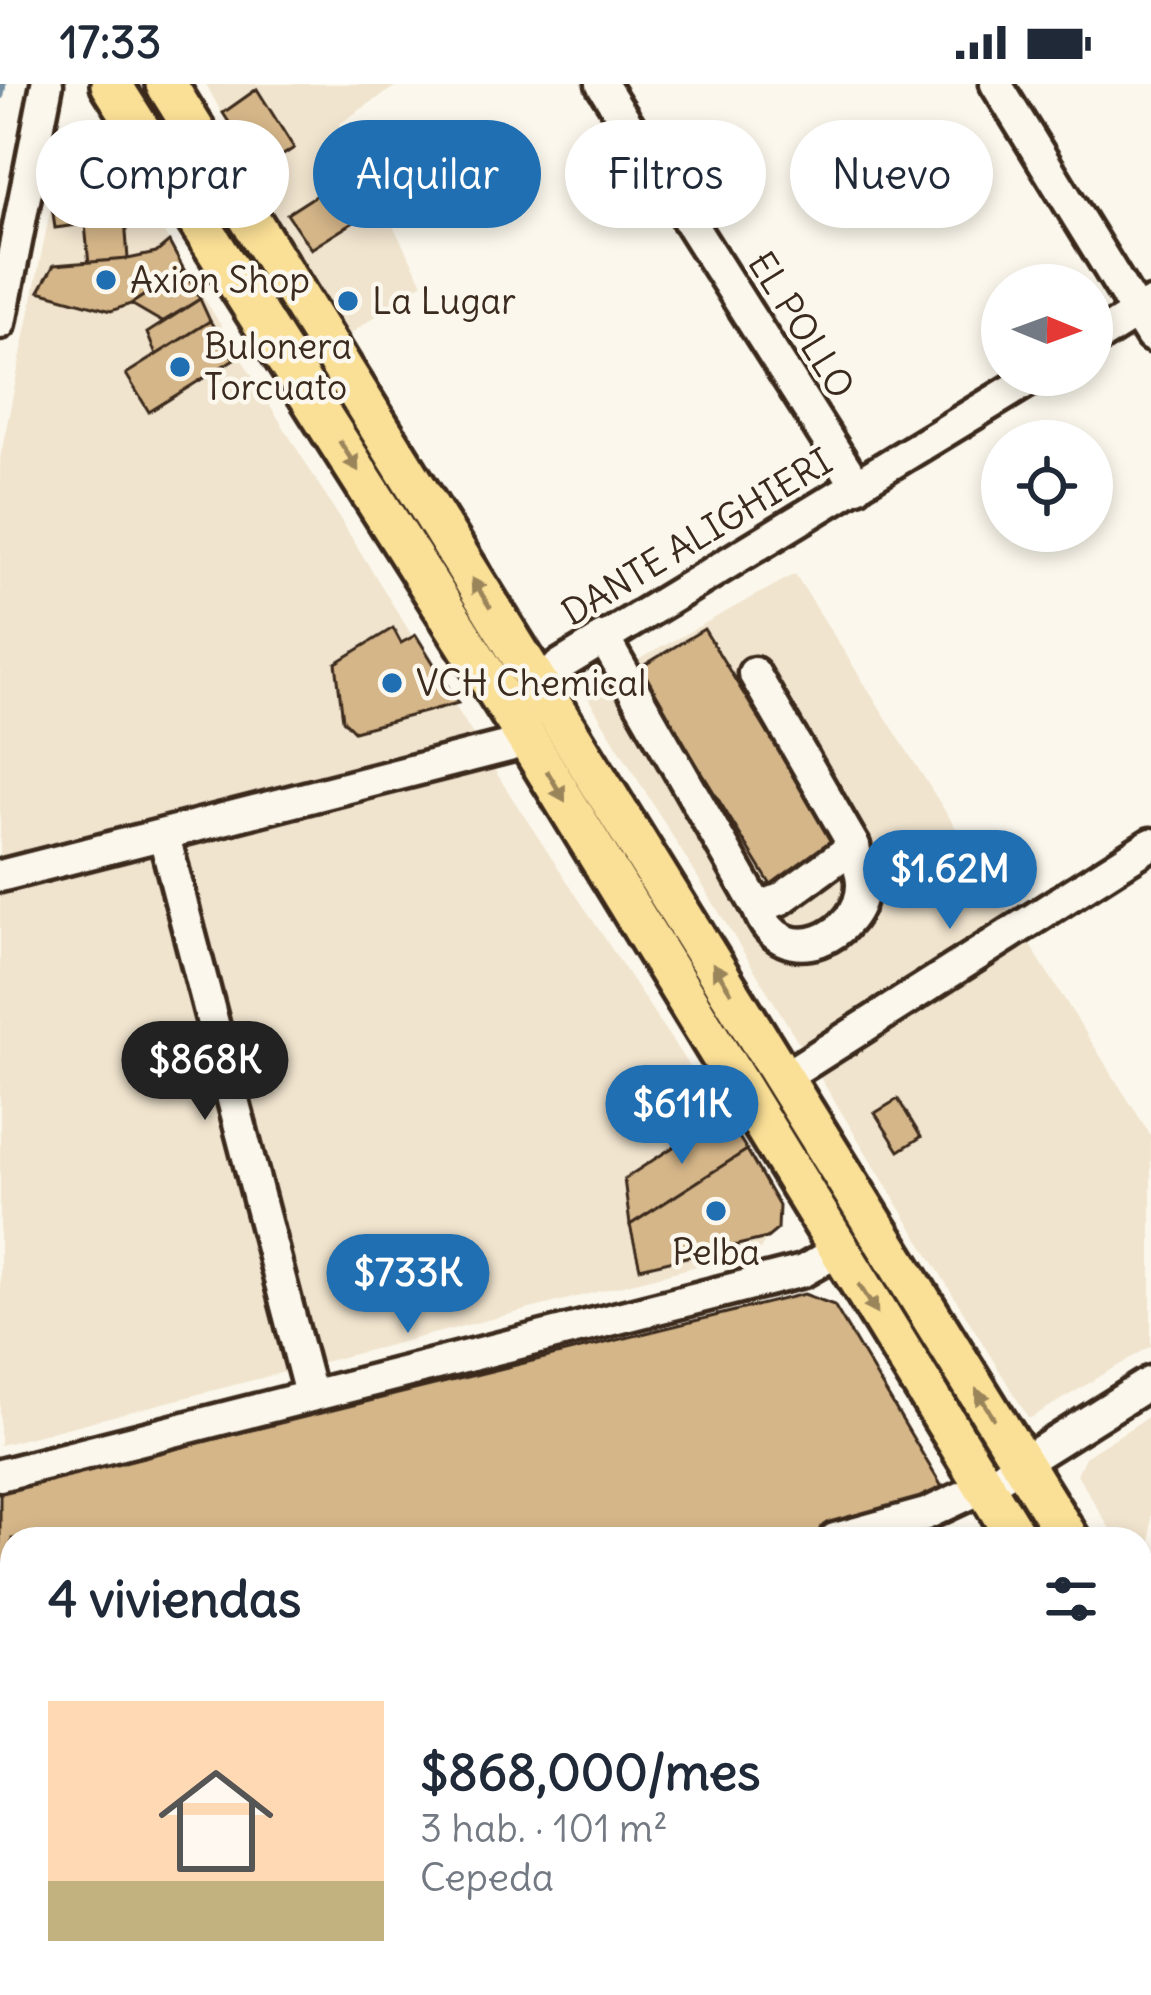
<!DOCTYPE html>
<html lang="es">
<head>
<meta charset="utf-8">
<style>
	:root { --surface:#fff; --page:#f2f2f3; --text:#1f2937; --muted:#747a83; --accent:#1f6fb2 }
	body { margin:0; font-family:Delius,sans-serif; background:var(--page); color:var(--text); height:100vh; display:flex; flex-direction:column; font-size:45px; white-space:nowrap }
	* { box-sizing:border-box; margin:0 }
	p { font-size:39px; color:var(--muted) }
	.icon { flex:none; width:66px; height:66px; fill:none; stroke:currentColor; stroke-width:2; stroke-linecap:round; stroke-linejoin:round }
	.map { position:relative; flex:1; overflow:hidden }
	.side { position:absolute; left:0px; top:1443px; width:1152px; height:468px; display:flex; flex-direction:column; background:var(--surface); border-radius:36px 36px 0 0; box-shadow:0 6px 18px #0003 }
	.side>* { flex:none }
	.top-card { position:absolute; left:36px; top:36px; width:1080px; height:108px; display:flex; gap:24px }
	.needle { width:78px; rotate:91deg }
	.tools { position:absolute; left:981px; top:180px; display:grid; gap:24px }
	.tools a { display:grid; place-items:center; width:132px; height:132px; border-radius:50%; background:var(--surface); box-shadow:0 6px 18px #0003; font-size:60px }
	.price { position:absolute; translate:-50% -102px; padding:0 27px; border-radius:42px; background:var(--accent); color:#fff; font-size:39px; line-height:78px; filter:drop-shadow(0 3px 6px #0008) }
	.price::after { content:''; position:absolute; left:50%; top:72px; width:36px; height:27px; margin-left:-18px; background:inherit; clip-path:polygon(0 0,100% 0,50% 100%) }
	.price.selected { background:#222; color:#fff }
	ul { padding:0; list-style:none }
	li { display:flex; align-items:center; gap:36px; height:300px; padding:0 48px }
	li span { display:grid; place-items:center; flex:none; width:336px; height:240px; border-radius:0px; color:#555 }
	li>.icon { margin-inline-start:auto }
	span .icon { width:144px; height:144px; fill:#fffc; stroke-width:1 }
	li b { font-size:51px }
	h2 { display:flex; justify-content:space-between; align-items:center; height:144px; padding:0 48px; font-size:51px }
	.pill { padding:0 42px; border-radius:54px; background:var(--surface); box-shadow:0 6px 18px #0003; font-size:42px; line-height:108px }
	.pill.selected { background:var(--accent); color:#fff }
	.status { display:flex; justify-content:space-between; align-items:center; height:84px; padding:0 60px; background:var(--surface); direction:ltr }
	.status svg { height:33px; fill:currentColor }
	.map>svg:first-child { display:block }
	.built { fill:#f0e4ce }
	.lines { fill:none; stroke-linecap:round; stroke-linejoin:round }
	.stream { stroke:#7791a4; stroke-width:9 }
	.building { fill:#d5b689; stroke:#3b2a1e; stroke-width:3 }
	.minor-casing { stroke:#3b2a1e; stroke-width:39 }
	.major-casing { stroke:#3b2a1e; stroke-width:48 }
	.minor { stroke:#fbf7ec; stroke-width:30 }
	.major { stroke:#fadf96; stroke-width:39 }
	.oneway { fill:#9a845a }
	.poi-dot { fill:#1f6fb2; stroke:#fbf7ec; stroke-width:4.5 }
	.labels { text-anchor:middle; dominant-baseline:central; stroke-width:9; stroke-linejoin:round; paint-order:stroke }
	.poi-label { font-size:36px; fill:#3b2a1e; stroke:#fbf7ec; text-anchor:start }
	.street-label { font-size:36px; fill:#3b2a1e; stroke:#fbf7ec }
</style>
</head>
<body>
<div class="status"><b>17:33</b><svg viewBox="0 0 49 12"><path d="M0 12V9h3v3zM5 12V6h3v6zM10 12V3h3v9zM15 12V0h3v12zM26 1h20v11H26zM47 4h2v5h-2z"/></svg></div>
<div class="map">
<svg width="1151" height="1911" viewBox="0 0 1151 1911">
	<rect width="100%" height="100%" fill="#fbf7ec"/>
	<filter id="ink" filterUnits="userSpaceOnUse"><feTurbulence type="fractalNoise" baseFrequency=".00833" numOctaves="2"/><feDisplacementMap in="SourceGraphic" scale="24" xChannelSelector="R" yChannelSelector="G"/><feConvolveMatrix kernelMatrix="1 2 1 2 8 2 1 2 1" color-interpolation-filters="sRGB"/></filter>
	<g filter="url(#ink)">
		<!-- built -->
		<g class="built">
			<polygon points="206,0 399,0 339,40 423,199 343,255"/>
			<polygon points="100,45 507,706 777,1116 778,1136 760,1166 0,1361 0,375 66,48"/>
			<polygon points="795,490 1151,1052 1151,1262 1029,1335 583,606"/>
			<polygon points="1151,1331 1151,1513 1140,1495 1140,1455 1116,1455 1077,1390 1085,1373"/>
			<polygon points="1140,1719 1151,1737 1151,1911 508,1911 505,1899 1140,1899"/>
			<polygon points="0,1752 12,1754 12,1899 440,1899 442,1911 0,1911"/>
		</g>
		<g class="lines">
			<!-- stream -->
			<g class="stream">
				<polyline points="0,11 2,0"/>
				<polyline points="0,1722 12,1724"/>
				<polyline points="481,1899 484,1911"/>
			</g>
		</g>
		<!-- building -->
		<g class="building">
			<polygon points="257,5 294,64 260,86 223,29"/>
			<polygon points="343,94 365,131 311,165 287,130"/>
			<polygon points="138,95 142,132 125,134 128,175 89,181 85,140 55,144 50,106"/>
			<polygon points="169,158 184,186 131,220 111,227 39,207 54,181 128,175 156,169"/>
			<polygon points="184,186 200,215 162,238 131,220"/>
			<polygon points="200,215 210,237 156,271 147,249"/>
			<polygon points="210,237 234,275 149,328 126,290"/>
			<polygon points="393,544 401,559 416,551 458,619 354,647 343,636 336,579"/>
			<polygon points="704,545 839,765 774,806 638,585"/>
			<polygon points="898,1015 921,1053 899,1067 875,1029"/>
			<polygon points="724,1030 747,1066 630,1141 624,1095"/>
			<polygon points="747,1066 779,1122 778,1145 767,1154 640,1184 630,1141"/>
			<polygon points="804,1210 834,1221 951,1418 791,1455 12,1455 12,1633 0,1635 0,1408"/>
			<polygon points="12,1872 12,1899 77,1899 92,1911 0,1911 0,1884"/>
		</g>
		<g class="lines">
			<defs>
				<g id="minor">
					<polyline points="602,0 857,402"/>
					<polyline points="996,0 1151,252"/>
					<polyline points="0,239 47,0"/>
					<polyline points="1092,257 1151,220"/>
					<polyline points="603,553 758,824 781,815 854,762 754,589"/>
					<polyline points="164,752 310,1310"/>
					<polyline points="0,792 509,662 559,582 1037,291"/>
					<path d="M758 824C782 892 863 851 862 800 862 789 856 774 854 762"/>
					<polyline points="785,993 1151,760"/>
					<polyline points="0,1391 803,1187 838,1167"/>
					<polyline points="835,1455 926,1430 984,1403 1151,1298"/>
				</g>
				<g id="major">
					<polyline points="111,0 522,647 1017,1455"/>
					<polyline points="166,0 1069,1455"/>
					<polyline points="1140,1567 1151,1584"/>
					<polyline points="1140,1647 1151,1664"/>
				</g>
			</defs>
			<!-- minor casing -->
			<use href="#minor" class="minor-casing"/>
			<!-- major casing -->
			<use href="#major" class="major-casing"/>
			<!-- minor -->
			<use href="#minor" class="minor"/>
			<!-- major -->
			<use href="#major" class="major"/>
		</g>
		<!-- one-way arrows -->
		<defs><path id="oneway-solid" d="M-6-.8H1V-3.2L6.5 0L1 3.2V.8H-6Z" transform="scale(3)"/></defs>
		<g class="oneway">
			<use href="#oneway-solid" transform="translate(349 372) rotate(58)"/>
			<use href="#oneway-solid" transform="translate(481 509) rotate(-122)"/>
			<use href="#oneway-solid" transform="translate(556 702) rotate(59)"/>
			<use href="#oneway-solid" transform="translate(722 894) rotate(-122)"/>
			<use href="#oneway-solid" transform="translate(868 1215) rotate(58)"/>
			<use href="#oneway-solid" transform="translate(985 1320) rotate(-121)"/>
		</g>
	</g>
	<!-- markers -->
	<g class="poi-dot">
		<circle cx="106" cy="196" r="12"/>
		<circle cx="348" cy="217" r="12"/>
		<circle cx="180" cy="283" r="12"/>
		<circle cx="392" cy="599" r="12"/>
		<circle cx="716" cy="1127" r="12"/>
	</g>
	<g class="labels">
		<!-- poi labels -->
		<g class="poi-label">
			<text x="130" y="196">Axion Shop</text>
			<text x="372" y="217">La Lugar</text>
			<text x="204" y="262">Bulonera<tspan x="204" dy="41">Torcuato</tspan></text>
			<text x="416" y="599">VCH Chemical</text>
			<text x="716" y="1168" text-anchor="middle">Pelba</text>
		</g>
		<!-- street labels -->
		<g class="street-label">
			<text transform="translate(801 241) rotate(58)">EL POLLO</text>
			<text transform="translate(697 453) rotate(-31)">DANTE ALIGHIERI</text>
		</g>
	</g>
</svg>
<div class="tools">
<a><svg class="needle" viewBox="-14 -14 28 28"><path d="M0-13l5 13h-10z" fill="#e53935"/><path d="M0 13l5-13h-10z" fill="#747a83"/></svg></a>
<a><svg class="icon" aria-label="locate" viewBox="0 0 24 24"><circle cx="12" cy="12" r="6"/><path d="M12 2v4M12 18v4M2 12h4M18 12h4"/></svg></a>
</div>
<b class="price" style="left:950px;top:848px">$1.62M</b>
<b class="price selected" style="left:205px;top:1039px">$868K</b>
<b class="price" style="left:682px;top:1083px">$611K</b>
<b class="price" style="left:408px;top:1252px">$733K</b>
<div class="top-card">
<a class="pill">Comprar</a>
<a class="pill selected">Alquilar</a>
<a class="pill">Filtros</a>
<a class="pill">Nuevo</a>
</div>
<section class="side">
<h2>4 viviendas<svg class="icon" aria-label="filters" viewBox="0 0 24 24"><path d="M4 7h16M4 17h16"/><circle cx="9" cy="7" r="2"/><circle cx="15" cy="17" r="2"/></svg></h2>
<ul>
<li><span style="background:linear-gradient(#ffd9b3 75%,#c2b280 0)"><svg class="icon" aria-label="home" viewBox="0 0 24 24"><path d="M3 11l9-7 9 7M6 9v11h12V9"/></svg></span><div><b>$868,000/mes</b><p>3 hab. · 101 m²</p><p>Cepeda</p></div></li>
</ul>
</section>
</div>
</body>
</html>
